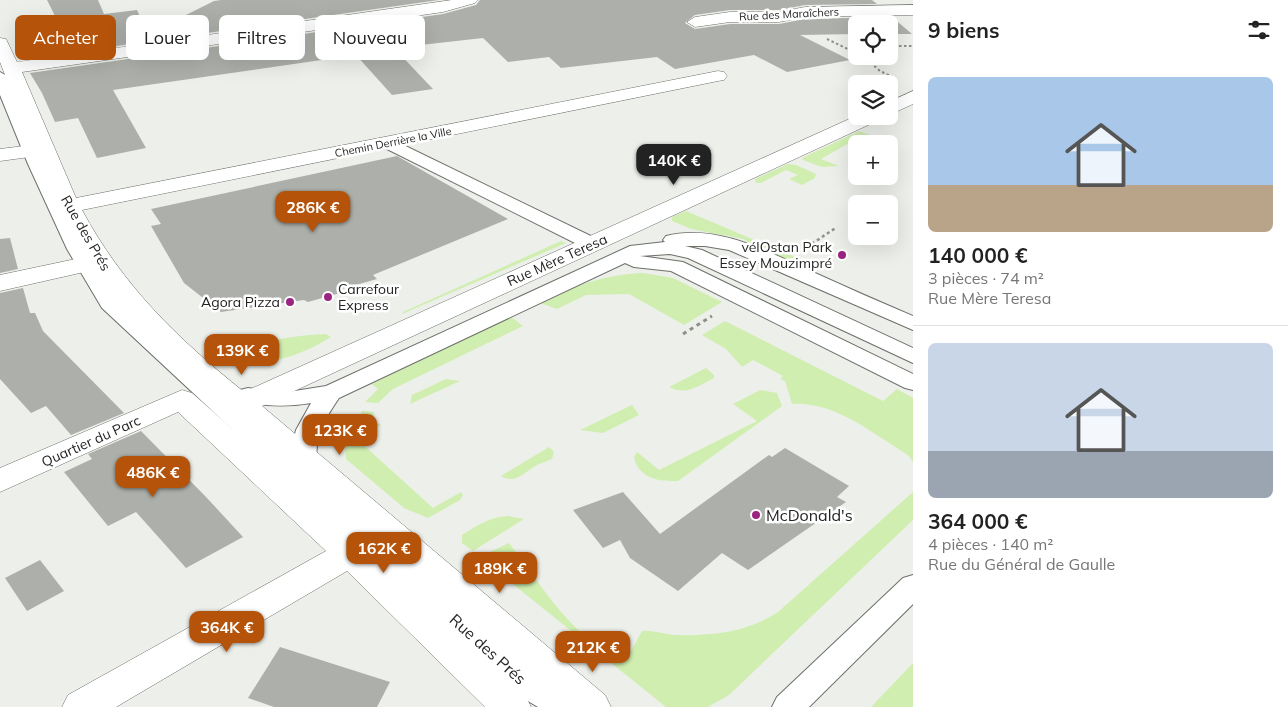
<!DOCTYPE html>
<html lang="fr">
<head>
<meta charset="utf-8">
<style>
	:root { --surface:#fff; --page:#f2f2f2; --text:#222; --muted:#767676; --line:#e0e0e0; --accent:#b45309 }
	body { margin:0; font-family:Mulish,sans-serif; background:var(--page); color:var(--text); height:100vh; display:flex; flex-direction:column; font-size:19px; white-space:nowrap }
	* { box-sizing:border-box; margin:0 }
	p { font-size:16px; color:var(--muted) }
	.icon { flex:none; width:28px; height:28px; fill:none; stroke:currentColor; stroke-width:2; stroke-linecap:round; stroke-linejoin:round }
	.map { position:relative; flex:1; overflow:hidden }
	.panel { display:flex; flex-direction:column; background:var(--surface); width:375px }
	.panel>* { flex:none }
	.banner { position:absolute; left:15px; top:15px; width:475px; height:45px; display:flex; gap:10px }
	.fabs { position:absolute; left:848px; top:15px; display:grid; gap:10px }
	.fabs a { display:grid; place-items:center; width:50px; height:50px; border-radius:8px; background:var(--surface); box-shadow:0 5px 20px #0002; font-size:25px }
	.price { position:absolute; translate:-50% -42px; padding:0 11px; border-radius:10px; background:var(--accent); color:#fff; font-size:16px; line-height:32px; filter:drop-shadow(0 1px 2px #0008) }
	.price::after { content:''; position:absolute; left:50%; top:30px; width:15px; height:11px; margin-left:-8px; background:inherit; clip-path:polygon(0 0,100% 0,50% 100%) }
	.price.on { background:#222; color:#fff }
	ul { padding:0; list-style:none }
	li { display:grid; align-content:center; gap:10px; height:265px; padding:0 15px }
	li+li { border-top:1px solid var(--line) }
	li span { display:grid; place-items:center; height:155px; border-radius:8px; color:#555 }
	li>.icon { margin-inline-start:auto }
	span .icon { width:90px; height:90px; fill:#fffc; stroke-width:1 }
	li b { font-size:21px }
	h2 { display:flex; justify-content:space-between; align-items:center; height:60px; padding:0 15px; font-size:21px }
	.pill { padding:0 18px; border-radius:8px; background:var(--surface); box-shadow:0 5px 20px #0002; font-size:18px; line-height:45px }
	.pill.on { background:var(--accent); color:#fff }
	main { display:flex; flex:1; min-height:0 }
	.map>svg:first-child { display:block }
	.green { fill:#d0eeb0 }
	.building { fill:#adb0aa }
	.lines { fill:none; stroke-linecap:round; stroke-linejoin:round }
	.lane-casing { stroke:#6d706a; stroke-width:2 }
	.street-casing { stroke:#6d706a; stroke-width:1 }
	.path-far2 { stroke:#8e908c; stroke-width:2; stroke-dasharray:2.5 2.5; stroke-linecap:butt }
	.path-far1 { stroke:#8e908c; stroke-width:2.5; stroke-dasharray:3 3; stroke-linecap:butt }
	.path { stroke:#8e908c; stroke-width:3; stroke-dasharray:4 4; stroke-linecap:butt }
	.lane { fill:#fff; fill-rule:evenodd }
	.street { fill:#fff; fill-rule:evenodd }
	.poi-dot { fill:#9a247f; stroke:#fff; stroke-width:2 }
	.labels { text-anchor:middle; dominant-baseline:central; stroke-width:5; stroke-linejoin:round; paint-order:stroke }
	.far-street-label { font-size:11px; fill:#232422; stroke:#fff }
	.street-label { font-size:14px; fill:#232422; stroke:#fff }
	.poi-label { font-size:14px; fill:#232422; stroke:#fff; text-anchor:end }
	.near-poi-label { font-size:16px; fill:#232422; stroke:#fff; text-anchor:start }
	.near-street-label { font-size:16px; fill:#232422; stroke:#fff }
</style>
</head>
<body>
<main>
<div class="map">
<svg width="913" height="707" viewBox="0 0 913 707">
	<rect width="100%" height="100%" fill="#edf0ea"/>
	<!-- green -->
	<g class="green">
		<polygon points="859,131 889,142 856,144 851,142 821,159 839,166 822,167 803,160 802,158"/>
		<polygon points="788,164 796,165 816,174 815,178 802,185 789,179 798,175 786,170 761,183 756,183 755,179"/>
		<polygon points="686,211 795,257 787,263 743,239 691,229 672,221 672,217"/>
		<polygon points="561,241 566,243 402,314 403,312"/>
		<path d="M643 273 673 278 722 302 684 325 629 294 586 295 557 309 540 303C573 286 606 274 643 273Z"/>
		<polygon points="511,317 523,326 393,389 378,403 365,402 378,389 371,384"/>
		<path d="M725 321 883 401 897 389 913 398V462L908 455C873 434 835 401 792 404L785 381 780 379 783 376 753 360 742 367 726 349 702 335Z"/>
		<path d="M326 334 331 337C304 354 257 373 227 356 260 342 290 335 326 334Z"/>
		<path d="M706 368 714 375V378C698 386 686 396 669 387Z"/>
		<polygon points="446,379 460,381 410,404 412,395"/>
		<path d="M760 390 777 393 782 406 678 481C659 482 638 478 634 457L637 452 659 470 757 421 733 404Z"/>
		<polygon points="632,405 639,415 603,433 580,430"/>
		<polygon points="362,411 374,412 374,421 381,425 361,435 359,441 433,508 461,492 463,495 460,500 428,518 404,508 346,459 345,445"/>
		<path d="M549 447 554 452 552 459C547 461 542 463 537 465 524 472 516 485 501 476Z"/>
		<path d="M913 492V520L729 695 708 707H666L479 557 509 543C546 591 568 634 625 662L642 631C654 630 665 635 677 635 713 636 748 632 778 612Z"/>
		<path d="M508 516 524 519 473 551 462 543V535C478 525 490 517 508 516Z"/>
		<polygon points="913,663 913,707 871,707"/>
	</g>
	<!-- building -->
	<g class="building">
		<polygon points="47,0 98,0 104,14 137,10 148,34 214,1 221,0 439,0 25,59 73,37 33,29 34,23 57,20"/>
		<polygon points="480,0 872,0 877,4 805,5 779,10 730,10 695,15 685,23 695,29 730,24 779,24 805,19 892,17 912,34 889,34 889,24 856,24 856,34 800,35 850,60 787,72 754,55 675,69 657,57 561,68 549,57 508,62 483,38 394,48 433,89 392,95 356,55 113,90 146,148 97,158 78,118 55,122 42,93 30,73 443,14 476,5"/>
		<polygon points="397,156 508,219 373,275 377,279 338,290 340,293 308,302 304,300 221,312 184,283 151,226 161,224 151,209"/>
		<polygon points="10,238 18,269 0,273 0,239"/>
		<polygon points="23,288 30,313 35,313 43,331 124,413 71,435 46,406 31,413 0,379 0,293"/>
		<polygon points="141,431 207,498 243,537 186,568 136,512 108,526 64,472 92,459 88,454"/>
		<polygon points="785,448 849,486 837,497 846,502 748,570 722,553 678,591 630,558 620,540 603,548 573,510 623,492 660,534 769,455 772,457"/>
		<polygon points="40,560 64,591 27,611 5,578"/>
		<polygon points="280,647 390,682 377,707 274,707 248,698"/>
	</g>
	<g class="lines">
		<defs>
			<g id="lane">
				<path d="M0 72 7 76 72 221 117 300 290 455 296 430 311 403C286 407 264 407 240 400L236 395 240 390 248 388 282 393 326 386 630 246 665 242 663 240 666 236C718 223 770 253 815 273 848 288 880 302 913 316V330L729 250 705 246H685L702 250 913 348V363L688 258 670 254 640 256 683 262 913 374V390L905 388 671 271 634 267 625 263 339 398C323 421 312 442 318 471L315 476 538 676 578 697 583 707H538L516 694 102 308 67 249 28 164 0 95Z"/>
				<polygon points="389,138 599,240 602,244 599,248 585,248 383,147 381,143 383,139"/>
				<polygon points="913,575 913,604 809,707 772,707 777,697 903,578"/>
			</g>
			<g id="street">
				<path d="M452 0H478L475 3 443 12 22 72 76 198 718 71 724 72 727 76 724 80 718 81 82 210C123 286 177 338 244 392L856 116H881L879 120 262 406 605 695 611 707H564L400 559 382 562 525 695 531 707H485L347 571 116 707H62L68 695 326 551 178 412 0 492V468L182 390 192 393 359 541 376 538 158 346 112 295 93 270 0 291V275L85 257 57 206 37 156 0 161V149L32 145 0 62V38L6 39 17 62Z"/>
				<polygon points="913,5 913,15 805,17 779,22 730,22 695,27 687,22 695,17 730,12 779,12 805,7"/>
				<polygon points="913,91 913,104 889,115 889,102"/>
			</g>
		</defs>
		<!-- lane casing -->
		<use href="#lane" class="lane-casing"/>
		<!-- street casing -->
		<use href="#street" class="street-casing"/>
		<!-- path-far2 -->
		<g class="path-far2">
			<polyline points="827,39 856,53"/>
			<polyline points="889,46 913,46"/>
			<polyline points="849,49 856,48"/>
			<polyline points="863,56 880,71 893,77"/>
		</g>
		<!-- path-far1 -->
		<polyline class="path-far1" points="807,247 837,227"/>
		<!-- path -->
		<polyline class="path" points="683,334 712,316"/>
		<!-- lane -->
		<use href="#lane" class="lane"/>
		<!-- street -->
		<use href="#street" class="street"/>
	</g>
	<!-- markers -->
	<g class="poi-dot">
		<circle cx="842" cy="255" r="5"/>
		<circle cx="328" cy="297" r="5"/>
		<circle cx="290" cy="302" r="5"/>
		<circle cx="756" cy="515" r="5"/>
	</g>
	<g class="labels">
		<!-- far-street labels -->
		<g class="far-street-label">
			<text transform="translate(789 14) rotate(-3)">Rue des Maraîchers</text>
			<text transform="translate(393 142) rotate(-11)">Chemin Derrière la Ville</text>
		</g>
		<!-- street labels -->
		<g class="street-label">
			<text transform="translate(86 233) rotate(60)">Rue des Prés</text>
			<text transform="translate(557 260) rotate(-24)">Rue Mère Teresa</text>
			<text transform="translate(91 441) rotate(-24)">Quartier du Parc</text>
		</g>
		<!-- poi labels -->
		<g class="poi-label">
			<text x="832" y="247">vélOstan Park<tspan x="832" dy="16">Essey Mouzimpré</tspan></text>
			<text x="338" y="289" text-anchor="start">Carrefour<tspan x="338" dy="16">Express</tspan></text>
			<text x="280" y="302">Agora Pizza</text>
		</g>
		<!-- near-poi labels -->
		<g class="near-poi-label">
			<text x="766" y="515">McDonald's</text>
		</g>
		<!-- near-street labels -->
		<g class="near-street-label">
			<text transform="translate(488 649) rotate(42)">Rue des Prés</text>
		</g>
	</g>
</svg>
<div class="fabs">
<a><svg class="icon" aria-label="locate" viewBox="0 0 24 24"><circle cx="12" cy="12" r="6"/><path d="M12 2v4M12 18v4M2 12h4M18 12h4"/></svg></a>
<a><svg class="icon" aria-label="layers" viewBox="0 0 24 24"><path d="M12 4l9 5-9 5-9-5zM3 14l9 5 9-5"/></svg></a>
<a>+</a>
<a>−</a>
</div>
<b class="price on" style="left:674px;top:186px">140K €</b>
<b class="price" style="left:313px;top:233px">286K €</b>
<b class="price" style="left:242px;top:376px">139K €</b>
<b class="price" style="left:340px;top:456px">123K €</b>
<b class="price" style="left:153px;top:498px">486K €</b>
<b class="price" style="left:384px;top:574px">162K €</b>
<b class="price" style="left:500px;top:594px">189K €</b>
<b class="price" style="left:227px;top:653px">364K €</b>
<b class="price" style="left:593px;top:673px">212K €</b>
<div class="banner">
<a class="pill on">Acheter</a>
<a class="pill">Louer</a>
<a class="pill">Filtres</a>
<a class="pill">Nouveau</a>
</div>
</div>
<section class="panel">
<h2>9 biens<svg class="icon" aria-label="filters" viewBox="0 0 24 24"><path d="M4 7h16M4 17h16"/><circle cx="9" cy="7" r="2"/><circle cx="15" cy="17" r="2"/></svg></h2>
<ul>
<li><span style="background:linear-gradient(#a9c7e8 70%,#b9a48a 0)"><svg class="icon" aria-label="home" viewBox="0 0 24 24"><path d="M3 11l9-7 9 7M6 9v11h12V9"/></svg></span><div><b>140 000 €</b><p>3 pièces · 74 m²</p><p>Rue Mère Teresa</p></div></li>
<li><span style="background:linear-gradient(#c9d6e8 70%,#9aa5b1 0)"><svg class="icon" aria-label="home" viewBox="0 0 24 24"><path d="M3 11l9-7 9 7M6 9v11h12V9"/></svg></span><div><b>364 000 €</b><p>4 pièces · 140 m²</p><p>Rue du Général de Gaulle</p></div></li>
</ul>
</section>
</main>
</body>
</html>
